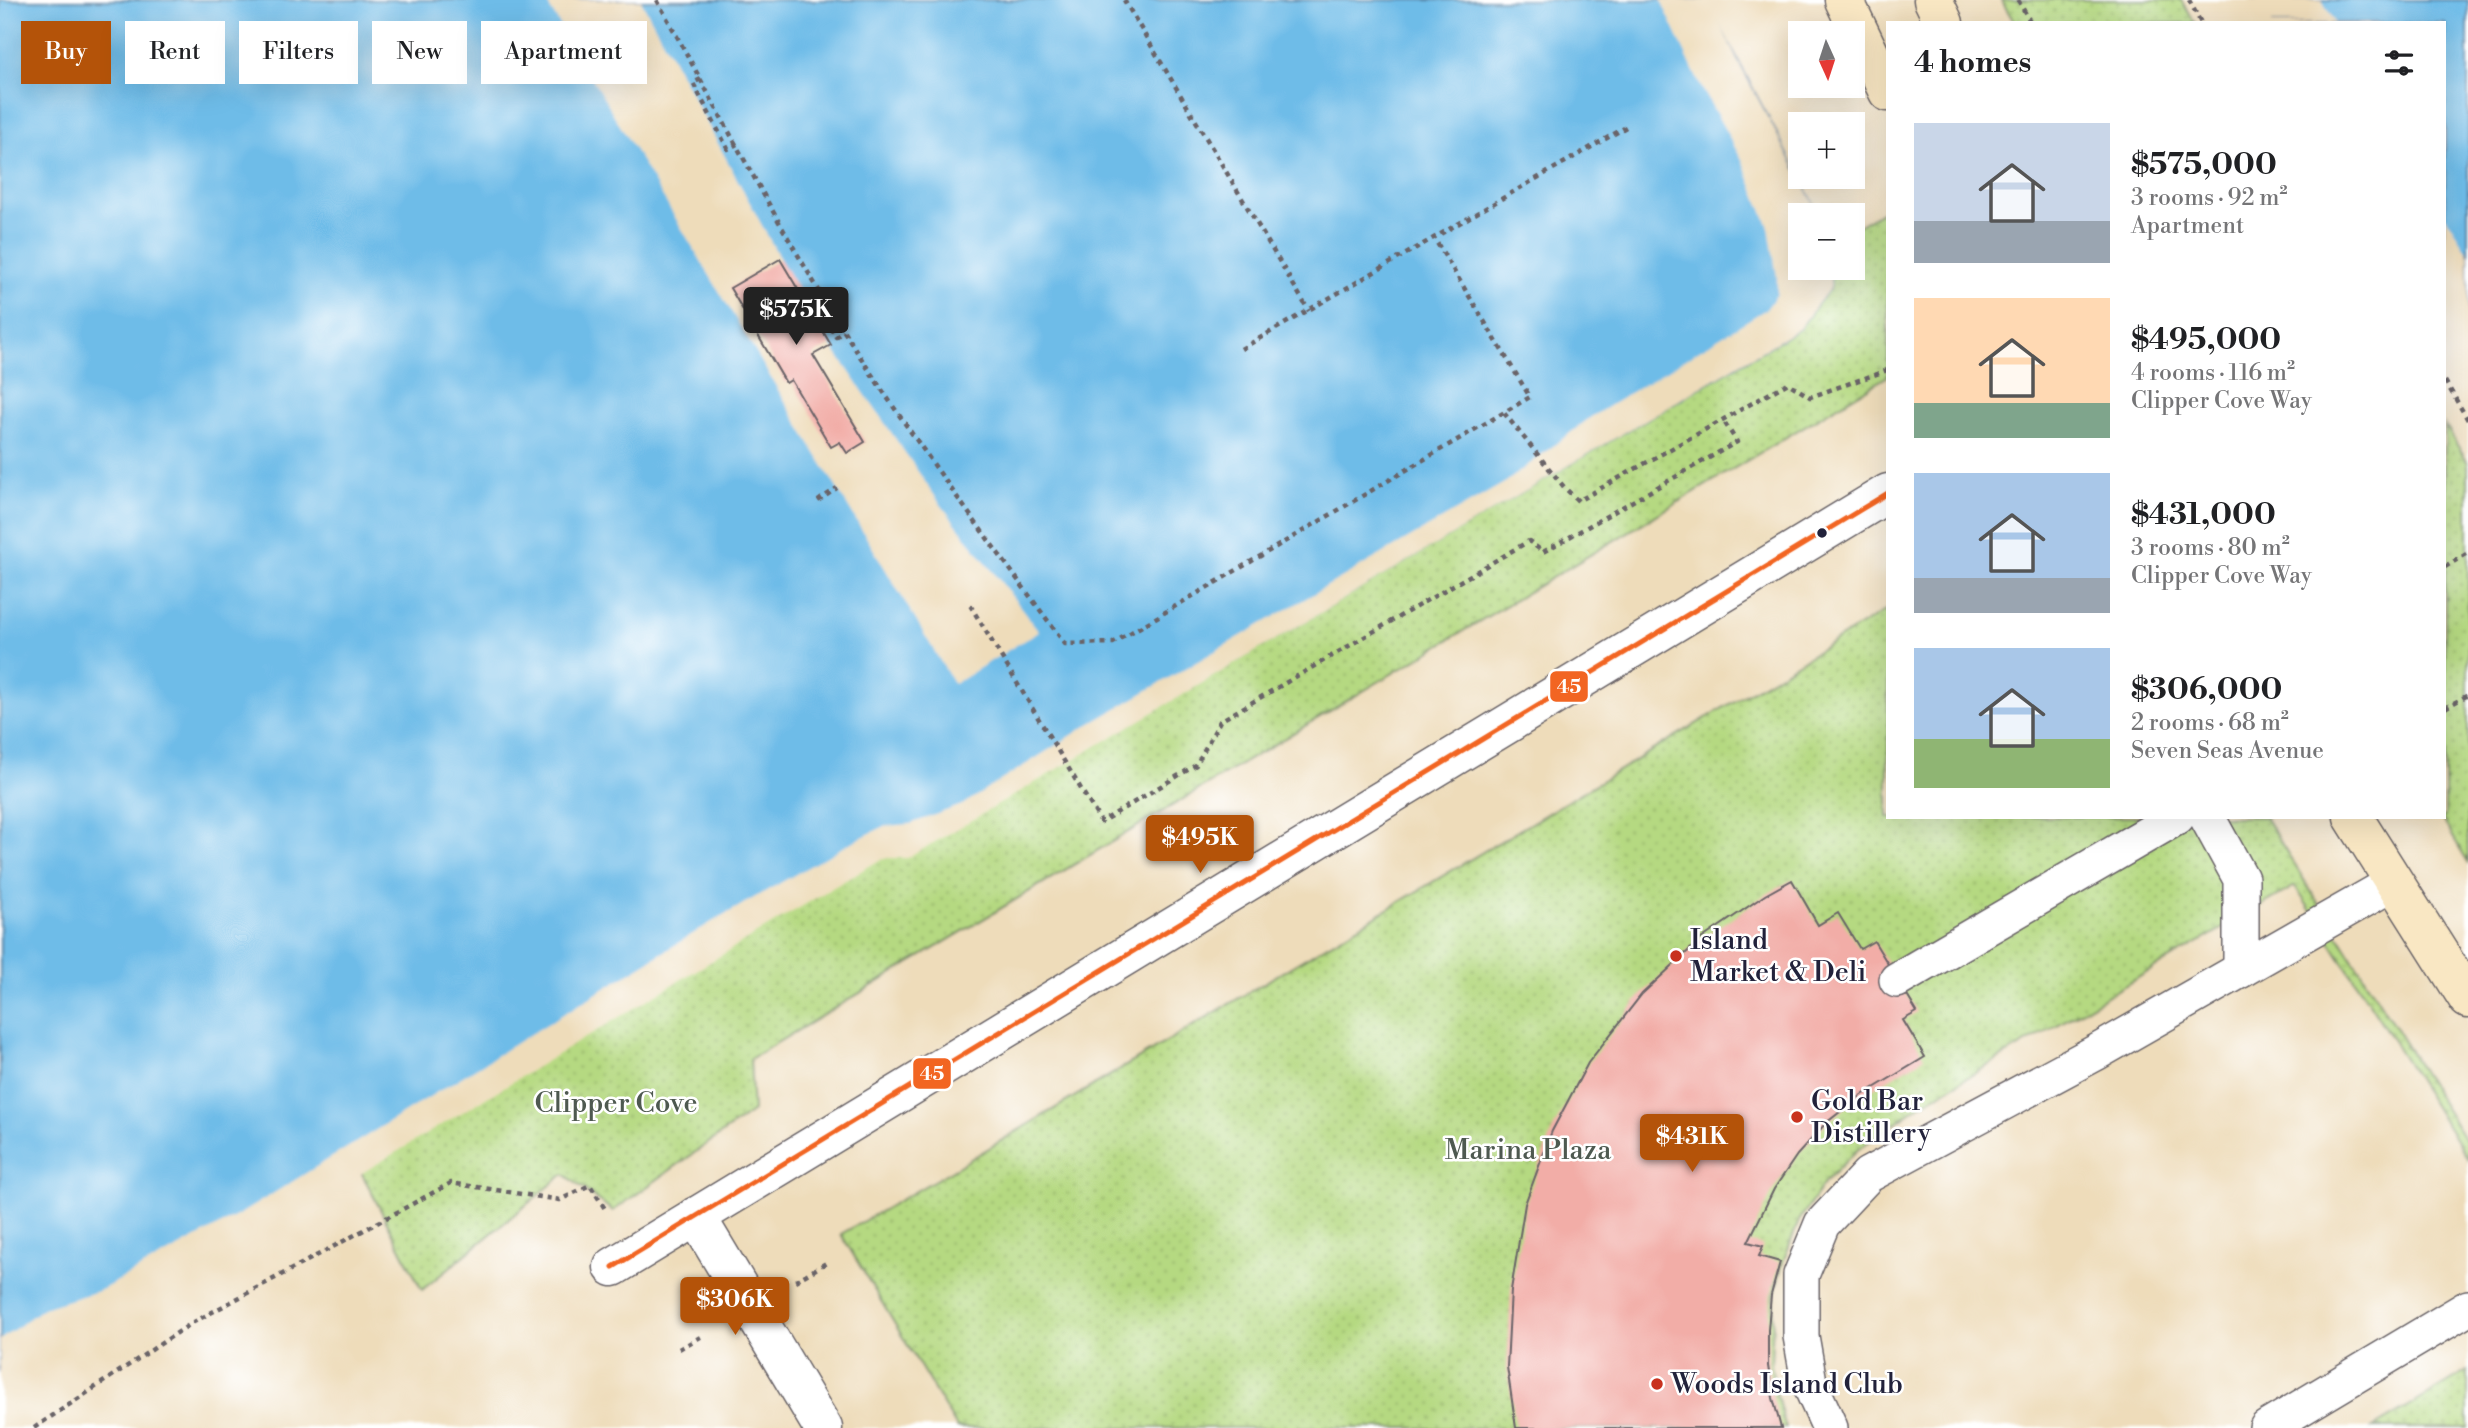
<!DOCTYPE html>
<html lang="en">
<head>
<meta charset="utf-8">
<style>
	:root { --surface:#fff; --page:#f2f2f2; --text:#202124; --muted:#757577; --accent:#b45309 }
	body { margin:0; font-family:"Libre Bodoni",serif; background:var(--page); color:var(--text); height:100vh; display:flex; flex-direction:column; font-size:26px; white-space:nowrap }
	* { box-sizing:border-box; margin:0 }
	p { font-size:23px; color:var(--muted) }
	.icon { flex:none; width:38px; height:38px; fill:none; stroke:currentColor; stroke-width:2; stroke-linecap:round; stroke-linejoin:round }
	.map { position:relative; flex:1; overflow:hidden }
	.drawer { position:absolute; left:1886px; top:21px; width:560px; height:798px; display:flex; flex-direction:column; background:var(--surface); border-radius:0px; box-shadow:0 7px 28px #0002 }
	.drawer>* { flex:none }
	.guide { position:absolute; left:21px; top:21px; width:665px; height:63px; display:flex; gap:14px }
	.needle { width:46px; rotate:177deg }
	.controls { position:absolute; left:1788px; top:21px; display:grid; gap:14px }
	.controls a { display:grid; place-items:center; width:77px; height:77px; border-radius:0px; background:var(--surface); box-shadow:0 7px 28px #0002; font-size:35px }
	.price { position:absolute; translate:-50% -60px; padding:0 16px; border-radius:7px; background:var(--accent); color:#fff; font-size:23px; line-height:46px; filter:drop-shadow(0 2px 4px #0008) }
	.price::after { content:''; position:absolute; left:50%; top:42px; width:21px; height:16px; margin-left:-10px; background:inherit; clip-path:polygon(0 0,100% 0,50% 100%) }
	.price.selected { background:#222; color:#fff }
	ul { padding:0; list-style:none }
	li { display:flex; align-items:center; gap:21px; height:175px; padding:0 28px }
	li span { display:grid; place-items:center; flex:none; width:196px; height:140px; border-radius:0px; color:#555 }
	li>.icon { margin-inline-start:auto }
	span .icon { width:84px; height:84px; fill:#fffc; stroke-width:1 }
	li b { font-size:30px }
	h2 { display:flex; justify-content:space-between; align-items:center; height:84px; padding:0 28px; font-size:30px }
	.tag { padding:0 24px; border-radius:0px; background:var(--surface); box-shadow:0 7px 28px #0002; font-size:24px; line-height:63px }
	.tag.selected { background:var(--accent); color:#fff }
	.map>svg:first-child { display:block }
	.grass { fill:url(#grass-dots); stroke:#6c7e5e; stroke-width:2 }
	.water { fill:#6ebce8; stroke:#486f92; stroke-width:2 }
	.pier { fill:#eedcba }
	.building { fill:#f2ada7 }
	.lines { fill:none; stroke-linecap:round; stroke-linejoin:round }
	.lane-casing { stroke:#696367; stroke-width:38 }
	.street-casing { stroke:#696367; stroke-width:41 }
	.secondary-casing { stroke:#696367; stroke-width:41 }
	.path { stroke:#696367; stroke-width:4.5; stroke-dasharray:5 5; stroke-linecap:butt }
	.lane { stroke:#fff; stroke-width:35 }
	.street { stroke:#fff; stroke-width:38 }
	.secondary { stroke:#f9e7c3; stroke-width:38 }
	.bus-1-casing { stroke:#fff; stroke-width:10 }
	.bus-1 { stroke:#f26522; stroke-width:5 }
	.bus-dot { fill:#22223b; stroke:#fff; stroke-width:2.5 }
	.poi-dot { fill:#c8321e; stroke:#fff; stroke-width:2.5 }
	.labels { text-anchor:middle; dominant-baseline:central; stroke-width:5; stroke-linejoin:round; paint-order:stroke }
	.poi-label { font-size:28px; fill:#22223b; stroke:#fff; text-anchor:start }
	.park-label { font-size:28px; fill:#4e5950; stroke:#fff }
	.line-badge { stroke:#fff; stroke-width:2.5 }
	.badge-label { font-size:19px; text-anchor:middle; font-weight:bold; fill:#fff }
</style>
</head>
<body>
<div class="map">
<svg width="2468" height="1428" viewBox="0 0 2468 1428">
	<defs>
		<pattern id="grass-dots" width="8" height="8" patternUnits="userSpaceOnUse" patternTransform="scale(1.75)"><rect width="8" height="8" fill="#b5d981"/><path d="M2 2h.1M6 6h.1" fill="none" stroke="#9bba70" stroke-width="1.8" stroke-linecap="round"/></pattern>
	</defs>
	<rect width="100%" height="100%" fill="#fff"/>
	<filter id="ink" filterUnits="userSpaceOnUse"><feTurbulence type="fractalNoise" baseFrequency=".0143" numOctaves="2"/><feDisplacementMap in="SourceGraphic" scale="14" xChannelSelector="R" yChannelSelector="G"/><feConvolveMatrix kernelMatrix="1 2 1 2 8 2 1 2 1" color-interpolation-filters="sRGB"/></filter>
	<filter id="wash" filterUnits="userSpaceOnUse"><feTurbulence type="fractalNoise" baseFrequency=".00686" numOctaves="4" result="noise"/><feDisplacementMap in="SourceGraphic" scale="28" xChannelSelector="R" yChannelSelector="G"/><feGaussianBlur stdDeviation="1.57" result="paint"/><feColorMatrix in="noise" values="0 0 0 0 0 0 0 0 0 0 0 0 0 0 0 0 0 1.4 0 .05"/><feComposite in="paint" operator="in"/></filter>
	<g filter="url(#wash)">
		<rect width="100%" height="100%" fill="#eedcba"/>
		<!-- grass -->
		<g class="grass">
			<polygon points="2001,0 2181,0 2195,23 2015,23"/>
			<polygon points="1888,208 1888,376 750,1059 753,1111 613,1211 564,1174 422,1290 356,1162 1801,268 1853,268 1853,229"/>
			<polygon points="2445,425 2468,463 2468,862 2441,817 2445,817"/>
			<polygon points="1888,609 1888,817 2265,817 2468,1145 2468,1159 2295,886 1922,1104 1856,1151 1825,1182 1799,1221 1783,1262 1774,1296 1771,1365 1777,1397 1786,1428 957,1428 841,1234 949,1172"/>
			<polygon points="2468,1371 2468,1428 2373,1428"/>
		</g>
		<!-- water -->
		<g class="water">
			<polygon points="0,0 1706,0 1820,215 1801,215 1801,268 1829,268 1831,286 1799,329 911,854 882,855 0,1371"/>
			<polygon points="2253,0 2468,0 2468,355 2445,317 2445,23 2267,23"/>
		</g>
		<!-- pier -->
		<g class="pier">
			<polygon points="545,0 641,0 780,259 831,345 939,502 1039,631 954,684"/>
			<polygon points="1661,0 1709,0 1737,60 1820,215 1801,215 1801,268 1829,268 1831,286 1799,329 908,858 883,858 832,888 187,1279 0,1375 0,1340 43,1308 101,1290 240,1214 712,922 850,843 885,826 910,824 962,805 1088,725 1506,482 1591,417 1766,309 1777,294 1777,277 1769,227 1743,162 1699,83"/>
			<polygon points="2249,0 2322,0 2335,23 2262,23"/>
			<polygon points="2445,215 2468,254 2468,359 2445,324"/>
		</g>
		<g id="blocks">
			<!-- building -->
			<g class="building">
				<polygon points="780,259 831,345 813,355 865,442 847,453 840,442 831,447 791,380 786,383 730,288"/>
				<polygon points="1792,880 1818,925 1838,913 1860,949 1874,941 1917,1012 1903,1020 1925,1057 1859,1097 1826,1123 1797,1155 1774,1189 1748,1242 1763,1246 1759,1256 1780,1262 1771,1295 1768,1330 1768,1366 1773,1398 1781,1428 1516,1428 1507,1367 1511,1290 1525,1204 1552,1131 1588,1063 1642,994 1701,939 1765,895"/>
			</g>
		</g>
	</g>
	<g filter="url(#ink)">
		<use href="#blocks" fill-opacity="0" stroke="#696367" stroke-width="2"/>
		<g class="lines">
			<defs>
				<g id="lane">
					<polyline points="2207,817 2241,879 2241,970"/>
					<polyline points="1897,980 2177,817"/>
					<polyline points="1830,1428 1809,1382 1801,1336 1801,1275 1822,1224 1868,1175 2097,1052 2393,883"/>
					<polyline points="2267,1428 2468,1308"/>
				</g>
				<g id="street">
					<polyline points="696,1216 823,1428"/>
					<polyline points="613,1267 1888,493"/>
				</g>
				<g id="secondary">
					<polyline points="1844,0 1888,92"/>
					<polyline points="1933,0 1944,23"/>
					<polyline points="2353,817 2468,999"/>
				</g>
			</defs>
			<!-- lane casing -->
			<use href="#lane" class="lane-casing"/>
			<!-- street casing -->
			<use href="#street" class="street-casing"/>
			<!-- secondary casing -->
			<use href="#secondary" class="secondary-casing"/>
			<!-- path -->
			<g class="path">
				<path d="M657 0C718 110 775 221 842 328 910 437 989 540 1065 644L1113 643 1530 397 1434 238"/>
				<polyline points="1124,0 1309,311"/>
				<polyline points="2018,0 2031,23"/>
				<polyline points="2189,0 2201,23"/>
				<polyline points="551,50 569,40"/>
				<polyline points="701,79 693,83 728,149 737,144"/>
				<polyline points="823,297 814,303 836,337 844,331"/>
				<polyline points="818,323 825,319"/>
				<polyline points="1241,349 1626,127"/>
				<polyline points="2445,381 2468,420"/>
				<polyline points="1504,413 1564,487 1578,501 1788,383 1810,397 1888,370"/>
				<polyline points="818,501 837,488"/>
				<polyline points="2445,567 2468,553"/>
				<polyline points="970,605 1101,822 1196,765 1220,721 1529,541 1543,552 1737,442 1723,420"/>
				<polyline points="2445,708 2468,695"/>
				<polyline points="795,1281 828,1262"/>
				<polyline points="679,1349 704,1335"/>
				<polyline points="34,1428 192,1323 451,1183 560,1200 590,1185 607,1212"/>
			</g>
			<!-- lane -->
			<use href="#lane" class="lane"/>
			<!-- street -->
			<use href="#street" class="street"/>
			<!-- secondary -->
			<use href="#secondary" class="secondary"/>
			<defs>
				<polyline id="bus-1" points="613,1267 1888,493"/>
			</defs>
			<!-- bus-1 casing -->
			<use href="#bus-1" class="bus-1-casing"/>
			<!-- bus-1 -->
			<use href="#bus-1" class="bus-1"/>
		</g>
	</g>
	<!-- markers -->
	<circle class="bus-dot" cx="1822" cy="533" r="6"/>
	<g class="poi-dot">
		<circle cx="1676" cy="956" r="7"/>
		<circle cx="1797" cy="1117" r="7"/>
		<circle cx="1657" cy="1384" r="7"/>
	</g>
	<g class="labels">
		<!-- poi labels -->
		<g class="poi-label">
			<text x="1690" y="940">Island<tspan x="1690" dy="32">Market &amp; Deli</tspan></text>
			<text x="1811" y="1101">Gold Bar<tspan x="1811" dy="32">Distillery</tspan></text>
			<text x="1671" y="1384">Woods Island Club</text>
		</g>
		<!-- park labels -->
		<g class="park-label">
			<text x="616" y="1103">Clipper Cove</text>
			<text x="1528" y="1150">Marina Plaza</text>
		</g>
	</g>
	<g class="line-badge">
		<rect x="1549" y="670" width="40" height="33" rx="7" fill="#f26522"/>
		<rect x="912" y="1057" width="40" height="33" rx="7" fill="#f26522"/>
	</g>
	<g class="badge-label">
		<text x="1569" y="693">45</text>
		<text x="932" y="1080">45</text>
	</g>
</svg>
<div class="controls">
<a><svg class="needle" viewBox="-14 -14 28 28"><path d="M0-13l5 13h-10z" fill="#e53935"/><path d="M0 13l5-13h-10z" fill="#757577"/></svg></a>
<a>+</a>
<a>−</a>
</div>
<b class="price selected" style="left:796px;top:347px">$575K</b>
<b class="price" style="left:1200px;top:875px">$495K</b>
<b class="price" style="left:1692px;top:1174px">$431K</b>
<b class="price" style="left:735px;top:1337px">$306K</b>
<div class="guide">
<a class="tag selected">Buy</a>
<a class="tag">Rent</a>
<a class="tag">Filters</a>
<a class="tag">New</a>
<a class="tag">Apartment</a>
</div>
<section class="drawer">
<h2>4 homes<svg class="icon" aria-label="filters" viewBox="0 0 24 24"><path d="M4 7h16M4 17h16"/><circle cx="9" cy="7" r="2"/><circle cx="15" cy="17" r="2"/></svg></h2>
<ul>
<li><span style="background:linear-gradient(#c9d6e8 70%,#9aa5b1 0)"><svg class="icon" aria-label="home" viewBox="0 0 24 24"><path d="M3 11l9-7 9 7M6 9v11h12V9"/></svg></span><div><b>$575,000</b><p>3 rooms · 92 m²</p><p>Apartment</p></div></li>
<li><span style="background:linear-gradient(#ffd9b3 75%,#7fa58c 0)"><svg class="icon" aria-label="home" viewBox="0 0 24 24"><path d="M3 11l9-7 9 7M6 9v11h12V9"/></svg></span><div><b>$495,000</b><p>4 rooms · 116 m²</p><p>Clipper Cove Way</p></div></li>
<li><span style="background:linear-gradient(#a9c7e8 75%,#9aa5b1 0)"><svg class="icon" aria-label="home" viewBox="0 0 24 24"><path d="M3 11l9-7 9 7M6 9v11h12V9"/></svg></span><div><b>$431,000</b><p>3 rooms · 80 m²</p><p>Clipper Cove Way</p></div></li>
<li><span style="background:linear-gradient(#a9c7e8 65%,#8fb573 0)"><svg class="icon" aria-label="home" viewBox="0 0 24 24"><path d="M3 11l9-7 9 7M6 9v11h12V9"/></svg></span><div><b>$306,000</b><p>2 rooms · 68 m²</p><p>Seven Seas Avenue</p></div></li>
</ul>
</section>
</div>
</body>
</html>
